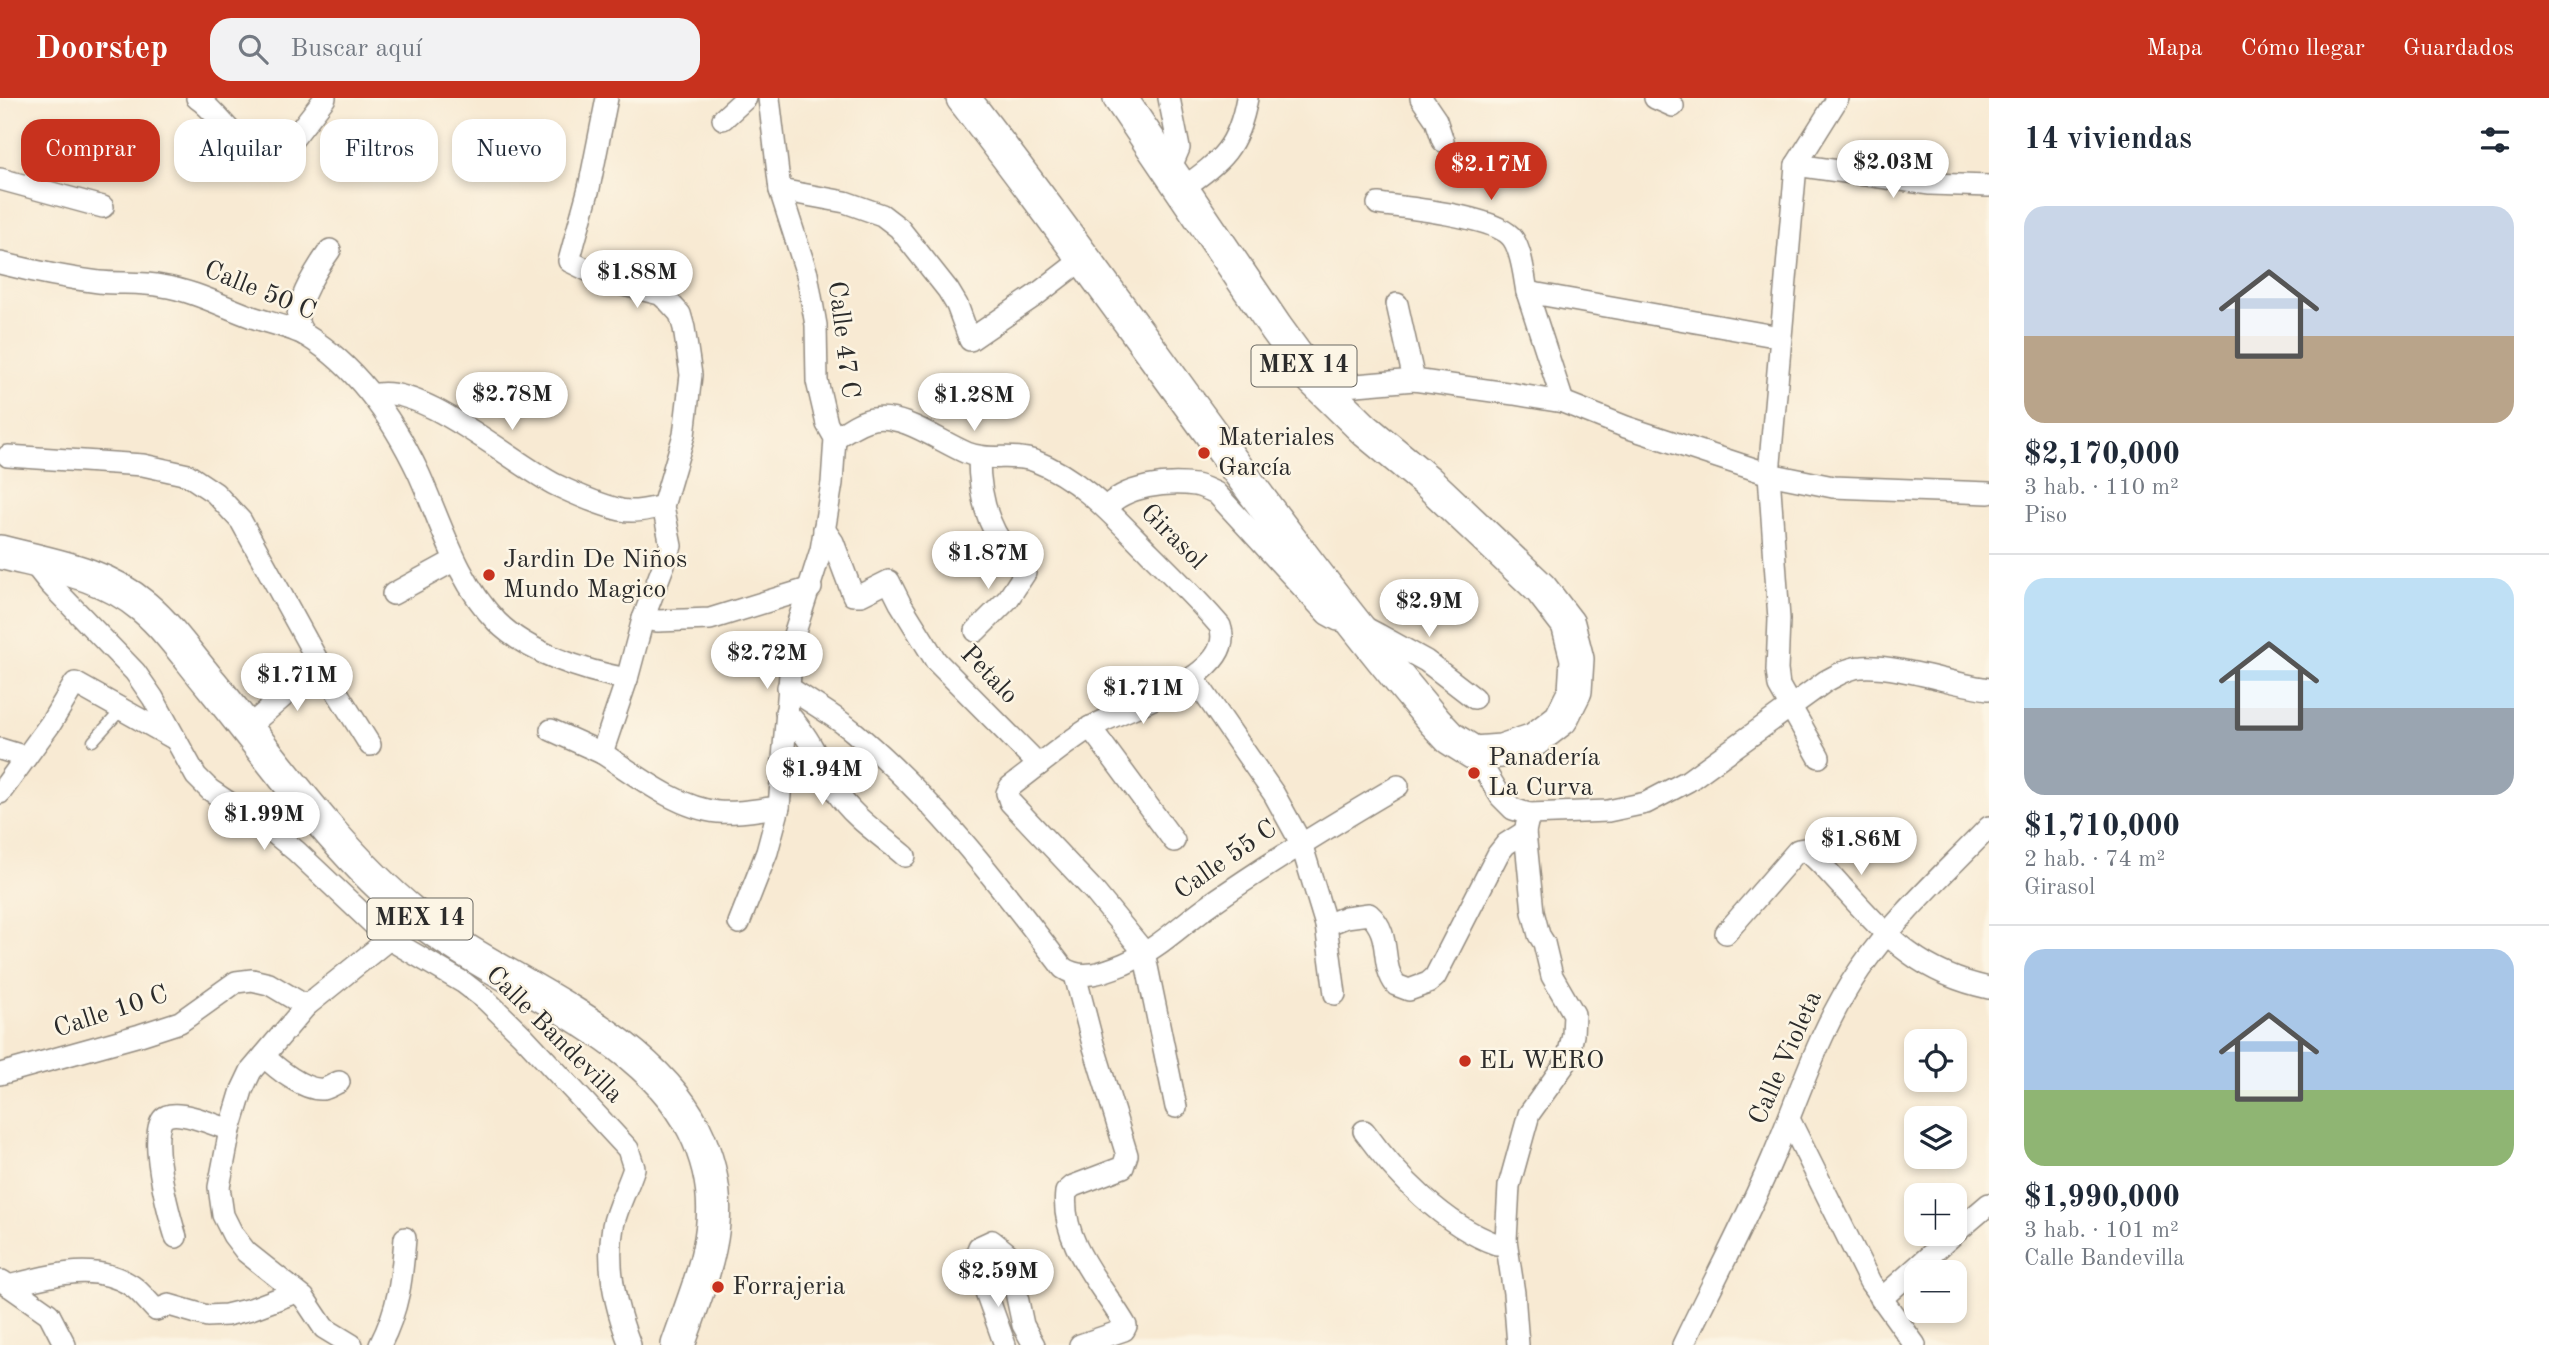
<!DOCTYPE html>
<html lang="es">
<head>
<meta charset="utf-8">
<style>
	:root { --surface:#fff; --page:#f2f2f3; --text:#1f2937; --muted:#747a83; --line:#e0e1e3; --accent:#c8321e }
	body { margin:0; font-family:"Old Standard TT",serif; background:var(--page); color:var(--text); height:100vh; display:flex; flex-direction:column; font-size:26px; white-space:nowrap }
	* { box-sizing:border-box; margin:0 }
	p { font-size:23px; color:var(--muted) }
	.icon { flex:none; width:38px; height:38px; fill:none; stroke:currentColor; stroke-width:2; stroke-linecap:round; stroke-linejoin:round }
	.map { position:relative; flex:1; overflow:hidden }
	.details { display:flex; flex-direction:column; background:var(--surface); width:560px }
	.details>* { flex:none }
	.banner { position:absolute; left:21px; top:21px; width:665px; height:63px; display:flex; gap:14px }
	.buttons { position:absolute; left:1904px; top:931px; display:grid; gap:14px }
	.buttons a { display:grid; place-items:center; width:63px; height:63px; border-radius:14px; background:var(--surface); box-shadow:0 4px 10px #0003; font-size:35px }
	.price { position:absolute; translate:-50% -60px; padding:0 16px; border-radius:24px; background:#fff; color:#222; font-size:23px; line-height:46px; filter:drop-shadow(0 2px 4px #0008) }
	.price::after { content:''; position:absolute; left:50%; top:42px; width:21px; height:16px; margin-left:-10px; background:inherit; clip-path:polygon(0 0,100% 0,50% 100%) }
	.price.on { background:var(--accent); color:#fff }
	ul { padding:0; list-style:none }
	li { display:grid; align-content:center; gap:14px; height:371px; padding:0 35px }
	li+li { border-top:2px solid var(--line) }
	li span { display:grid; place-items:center; height:217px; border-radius:21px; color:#555 }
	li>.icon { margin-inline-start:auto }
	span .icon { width:126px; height:126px; fill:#fffc; stroke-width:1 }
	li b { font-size:30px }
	h2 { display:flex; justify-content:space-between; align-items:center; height:84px; padding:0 35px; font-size:30px }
	.pill { padding:0 24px; border-radius:21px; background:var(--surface); box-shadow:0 4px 10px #0003; font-size:24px; line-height:63px }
	.pill.on { background:var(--accent); color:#fff }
	header { display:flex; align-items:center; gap:42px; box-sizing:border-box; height:98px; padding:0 35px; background:var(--accent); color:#fff }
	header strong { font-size:33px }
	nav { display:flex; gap:38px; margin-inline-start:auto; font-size:24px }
	.search { width:490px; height:63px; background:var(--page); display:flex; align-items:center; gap:18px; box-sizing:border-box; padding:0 24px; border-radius:21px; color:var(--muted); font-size:26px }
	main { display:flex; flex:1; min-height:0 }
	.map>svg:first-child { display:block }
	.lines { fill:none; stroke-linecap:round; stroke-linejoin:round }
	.service-casing { stroke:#928a7f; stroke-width:13 }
	.minor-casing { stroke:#928a7f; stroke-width:24 }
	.primary-casing { stroke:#928a7f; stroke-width:36 }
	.service { stroke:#fff; stroke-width:10 }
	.minor { stroke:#fff; stroke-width:21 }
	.primary { stroke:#fff; stroke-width:33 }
	.poi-dot { fill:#c8321e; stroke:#fcf5e5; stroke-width:2.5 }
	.labels { text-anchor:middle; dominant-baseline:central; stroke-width:5; stroke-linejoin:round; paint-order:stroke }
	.shield { fill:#fcf5e5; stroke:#6a6863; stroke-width:2 }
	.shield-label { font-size:24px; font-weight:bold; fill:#2b2b2b }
	.street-label { font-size:26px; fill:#2b2b2b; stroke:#fcf5e5 }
	.poi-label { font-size:26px; fill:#2b2b2b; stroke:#fcf5e5; text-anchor:start }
</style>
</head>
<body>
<header>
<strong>Doorstep</strong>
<div class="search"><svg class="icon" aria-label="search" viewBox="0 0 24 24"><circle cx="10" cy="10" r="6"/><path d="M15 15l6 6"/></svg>Buscar aquí</div>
<nav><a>Mapa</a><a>Cómo llegar</a><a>Guardados</a></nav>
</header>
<main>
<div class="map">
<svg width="1989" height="1247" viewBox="0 0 1989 1247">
	<rect width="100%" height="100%" fill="#fcf5e5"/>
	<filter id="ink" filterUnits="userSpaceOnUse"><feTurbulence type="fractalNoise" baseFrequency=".0143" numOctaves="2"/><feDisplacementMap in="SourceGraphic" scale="14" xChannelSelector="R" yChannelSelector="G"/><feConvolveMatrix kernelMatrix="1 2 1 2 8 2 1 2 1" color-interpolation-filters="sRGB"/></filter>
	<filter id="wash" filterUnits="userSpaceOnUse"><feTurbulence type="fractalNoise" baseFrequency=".00686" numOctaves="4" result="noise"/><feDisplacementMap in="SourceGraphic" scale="28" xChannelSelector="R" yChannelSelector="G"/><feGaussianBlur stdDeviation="1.57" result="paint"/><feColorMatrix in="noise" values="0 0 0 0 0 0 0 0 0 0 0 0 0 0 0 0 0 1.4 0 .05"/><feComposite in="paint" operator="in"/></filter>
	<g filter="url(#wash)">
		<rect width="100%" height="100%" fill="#f8ead3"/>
	</g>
	<g filter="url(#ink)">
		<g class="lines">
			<defs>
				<polyline id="service" points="93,643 123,610"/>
				<g id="minor">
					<path d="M197 0C218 14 239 50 263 58 270 61 277 58 283 54L325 0"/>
					<polyline points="1169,0 1179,50 1170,71"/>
					<polyline points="1421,0 1436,22 1443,43"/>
					<polyline points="1655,0 1673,8"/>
					<polyline points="723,21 746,0"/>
					<polyline points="1796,67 1930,86 1989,88"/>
					<polyline points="0,81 103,109"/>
					<path d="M1183 90C1222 62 1238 50 1247 0"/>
					<polyline points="780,92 845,104 882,117 899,130 948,192 957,207 970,242 1036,197 1084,160"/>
					<path d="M1378 106C1407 110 1498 118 1513 141 1522 154 1524 178 1527 194"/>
					<path d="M0 165C32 173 66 180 99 184 119 186 142 184 162 188 194 193 222 208 252 219 269 225 291 229 307 238 357 269 394 323 419 376 442 427 457 483 497 524 528 555 585 573 627 581"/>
					<polyline points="1397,206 1414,282"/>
					<path d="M305 237C302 233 298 228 298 222 297 202 318 169 330 152"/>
					<polyline points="1322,290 1414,282 1514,296 1563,304 1626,329 1769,376 1833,389 1989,395"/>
					<path d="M373 297C419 283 512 365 556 387 575 396 600 407 621 412 635 415 650 411 663 408"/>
					<polyline points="1563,304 1527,194 1780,239"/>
					<path d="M835 340C847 333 859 323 873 321 903 315 940 344 967 355 989 364 1013 355 1035 363 1082 381 1115 420 1150 455 1174 479 1198 502 1220 528 1239 579 1119 611 1088 631 1061 648 1036 670 1010 689L1007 695 1010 704 1094 793 1144 854 1176 1009"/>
					<polyline points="8,358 143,367 188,377 215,395 241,423 320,567 370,647"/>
					<path d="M1106 410C1124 388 1168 383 1195 387 1202 388 1209 392 1216 395L1327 516 1338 522 1356 525 1379 537 1426 563 1474 600"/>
					<polyline points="824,431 833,444 853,497 861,497 889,483 900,505 936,563 1039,667"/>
					<path d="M31 462 50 486 135 574 153 600 196 678 210 692 274 735 296 753 389 841 464 885 486 902 523 938 628 1051 634 1070C628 1089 617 1109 613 1128 606 1167 616 1211 630 1247"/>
					<polyline points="393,496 455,462"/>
					<polyline points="643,521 658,523 710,521 811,490"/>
					<path d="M976 533 1008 501 1025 475C992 440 979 408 979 359"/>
					<polyline points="1193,579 1274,696 1301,745 1326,827 1335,896"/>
					<path d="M788 589C810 604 834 617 854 634 935 702 1000 787 1063 870 1082 883 1104 874 1124 866 1157 852 1183 825 1212 805 1272 763 1335 725 1398 688"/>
					<path d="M786 614C812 641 818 663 836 693 852 719 882 738 905 758"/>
					<polyline points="1090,629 1174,743"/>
					<polyline points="247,630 320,567"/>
					<polyline points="551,632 602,655 627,581 643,521 671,448 663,408 684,337 691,277 684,230 680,216 669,204 660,196 612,184 569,163 589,90 607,0"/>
					<polyline points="0,651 26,659"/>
					<path d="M602 655C636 677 677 710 718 714 738 716 759 711 779 709"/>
					<polyline points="1474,655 1501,699 1513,711 1529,716 1525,734 1533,814 1539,837 1544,845 1552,878 1574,916 1573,937 1567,963 1529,1016 1509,1088 1506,1142 1514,1195 1518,1247"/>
					<polyline points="1819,659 1779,588 1777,572 1779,521 1769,376 1796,67 1838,0"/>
					<polyline points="0,695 51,625 75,585 175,641"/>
					<path d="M1529 716 1608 713 1646 705 1688 683 1826 583C1838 577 1849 569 1862 569 1899 567 1951 586 1989 591"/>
					<polyline points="739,825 767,754 779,709 793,540 821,452 832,385 835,340 827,326 817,283 816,227 807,176 780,92 769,0"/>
					<path d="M1326 827 1346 819 1369 816C1393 837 1379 865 1396 887L1409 892 1428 885 1435 879 1498 756 1506 746 1525 734"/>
					<path d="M1726 835 1798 752 1804 751C1818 761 1830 776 1842 789 1888 839 1918 875 1989 890"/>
					<path d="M1075 877 1093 946 1127 1057 1123 1069 1073 1088 1066 1094C1060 1145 1103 1188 1126 1228L1124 1232 1080 1247"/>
					<path d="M264 958C276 970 304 993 323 991 329 990 334 986 339 984"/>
					<polyline points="0,976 140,937 180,924 236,884 252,882 269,886 306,908"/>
					<polyline points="1789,1021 1870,1184 1915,1247"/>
					<path d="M1364 1033C1396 1077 1444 1127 1496 1146L1506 1142"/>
					<polyline points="1955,1135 1989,1106"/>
					<path d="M176 1139C170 1121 144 1027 167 1018 181 1012 215 1027 230 1032"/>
					<polyline points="2,1183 49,1216 65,1247"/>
					<path d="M9 1188C48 1178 95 1163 132 1188 141 1194 148 1204 156 1212L169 1207 207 1218 226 1217 251 1211 296 1194"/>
					<polyline points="1881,1201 1954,1136"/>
					<polyline points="352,1247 324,1230 304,1200 246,1154 233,1137 223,1117 219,1089 230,1032 242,992 251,973 306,908 389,841"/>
					<path d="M380 1247C399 1210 402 1180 405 1140"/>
					<polyline points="1005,1247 976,1166 975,1159 979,1149 992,1143 1008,1156 1023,1227 1034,1247"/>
					<path d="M1683 1247C1713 1184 1746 1123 1773 1059 1800 996 1820 929 1860 871 1895 820 1946 774 1989 729"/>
				</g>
				<g id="primary">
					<path d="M963 0C1123 205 1266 425 1435 624L1450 640 1474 655 1501 653 1534 642 1561 621 1575 593 1577 561 1568 526 1541 491 1428 384 1365 332 1314 282 1276 230 1120 0"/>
					<path d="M0 454C50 467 103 474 144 509 169 530 190 561 212 587 276 665 335 752 413 816 497 884 644 931 694 1031 734 1112 705 1169 678 1247"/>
				</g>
			</defs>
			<!-- service casing -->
			<use href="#service" class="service-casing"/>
			<!-- minor casing -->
			<use href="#minor" class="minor-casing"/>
			<!-- primary casing -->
			<use href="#primary" class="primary-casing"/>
			<!-- service -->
			<use href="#service" class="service"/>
			<!-- minor -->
			<use href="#minor" class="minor"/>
			<!-- primary -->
			<use href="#primary" class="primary"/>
		</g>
	</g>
	<!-- markers -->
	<g class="poi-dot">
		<circle cx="1204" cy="355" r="7"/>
		<circle cx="489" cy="477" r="7"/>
		<circle cx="1474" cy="675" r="7"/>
		<circle cx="1465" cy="963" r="7"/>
		<circle cx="718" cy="1189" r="7"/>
	</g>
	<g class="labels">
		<!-- shield labels -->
		<g class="shield">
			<rect x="1251.5" y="247.5" width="105" height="41" rx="5"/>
			<rect x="367.5" y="800.5" width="105" height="41" rx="5"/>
		</g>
		<g class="shield-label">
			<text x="1304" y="268">MEX 14</text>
			<text x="420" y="821">MEX 14</text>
		</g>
		<!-- street labels -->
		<g class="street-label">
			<text transform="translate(260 193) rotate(22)">Calle 50 C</text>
			<text transform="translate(843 242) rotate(83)">Calle 47 C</text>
			<text transform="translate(1173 439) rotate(45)">Girasol</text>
			<text transform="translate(989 577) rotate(46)">Petalo</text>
			<text transform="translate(1226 762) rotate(-35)">Calle 55 C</text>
			<text transform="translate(111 914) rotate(-18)">Calle 10 C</text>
			<text transform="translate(554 937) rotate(45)">Calle Bandevilla</text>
			<text transform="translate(1786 960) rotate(-66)">Calle Violeta</text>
		</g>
		<!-- poi labels -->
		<g class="poi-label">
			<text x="1218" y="340">Materiales<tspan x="1218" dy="30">García</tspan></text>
			<text x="503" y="462">Jardin De Niños<tspan x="503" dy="30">Mundo Magico</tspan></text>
			<text x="1488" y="660">Panadería<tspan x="1488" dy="30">La Curva</tspan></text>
			<text x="1479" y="963">EL WERO</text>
			<text x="732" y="1189">Forrajeria</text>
		</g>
	</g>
</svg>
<div class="buttons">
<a><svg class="icon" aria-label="locate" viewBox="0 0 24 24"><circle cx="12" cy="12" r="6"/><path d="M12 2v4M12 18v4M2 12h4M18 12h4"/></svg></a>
<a><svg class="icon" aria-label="layers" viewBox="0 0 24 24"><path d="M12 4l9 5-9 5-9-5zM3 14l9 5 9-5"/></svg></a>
<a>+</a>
<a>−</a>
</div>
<b class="price" style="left:1893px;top:102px">$2.03M</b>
<b class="price on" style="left:1491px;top:104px">$2.17M</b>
<b class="price" style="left:637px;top:212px">$1.88M</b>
<b class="price" style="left:512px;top:334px">$2.78M</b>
<b class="price" style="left:974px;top:335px">$1.28M</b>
<b class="price" style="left:988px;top:493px">$1.87M</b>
<b class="price" style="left:1429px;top:541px">$2.9M</b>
<b class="price" style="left:767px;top:593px">$2.72M</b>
<b class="price" style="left:297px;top:615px">$1.71M</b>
<b class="price" style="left:1143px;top:628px">$1.71M</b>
<b class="price" style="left:822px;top:709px">$1.94M</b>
<b class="price" style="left:264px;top:754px">$1.99M</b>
<b class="price" style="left:1861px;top:779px">$1.86M</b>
<b class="price" style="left:998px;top:1211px">$2.59M</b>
<div class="banner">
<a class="pill on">Comprar</a>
<a class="pill">Alquilar</a>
<a class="pill">Filtros</a>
<a class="pill">Nuevo</a>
</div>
</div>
<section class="details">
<h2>14 viviendas<svg class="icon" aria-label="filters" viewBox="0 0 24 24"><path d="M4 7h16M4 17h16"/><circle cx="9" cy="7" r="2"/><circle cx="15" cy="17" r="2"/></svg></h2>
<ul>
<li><span style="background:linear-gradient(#c9d6e8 60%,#b9a48a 0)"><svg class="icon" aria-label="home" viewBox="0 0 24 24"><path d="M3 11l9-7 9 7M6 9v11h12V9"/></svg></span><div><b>$2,170,000</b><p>3 hab. · 110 m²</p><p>Piso</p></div></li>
<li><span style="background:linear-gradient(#bfe0f5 60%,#9aa5b1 0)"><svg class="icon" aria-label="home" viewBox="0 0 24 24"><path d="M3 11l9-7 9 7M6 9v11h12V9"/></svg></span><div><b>$1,710,000</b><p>2 hab. · 74 m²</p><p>Girasol</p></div></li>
<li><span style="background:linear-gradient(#a9c7e8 65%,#8fb573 0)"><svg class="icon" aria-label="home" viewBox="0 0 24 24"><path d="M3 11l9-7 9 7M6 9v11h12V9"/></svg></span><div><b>$1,990,000</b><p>3 hab. · 101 m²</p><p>Calle Bandevilla</p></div></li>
</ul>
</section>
</main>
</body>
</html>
